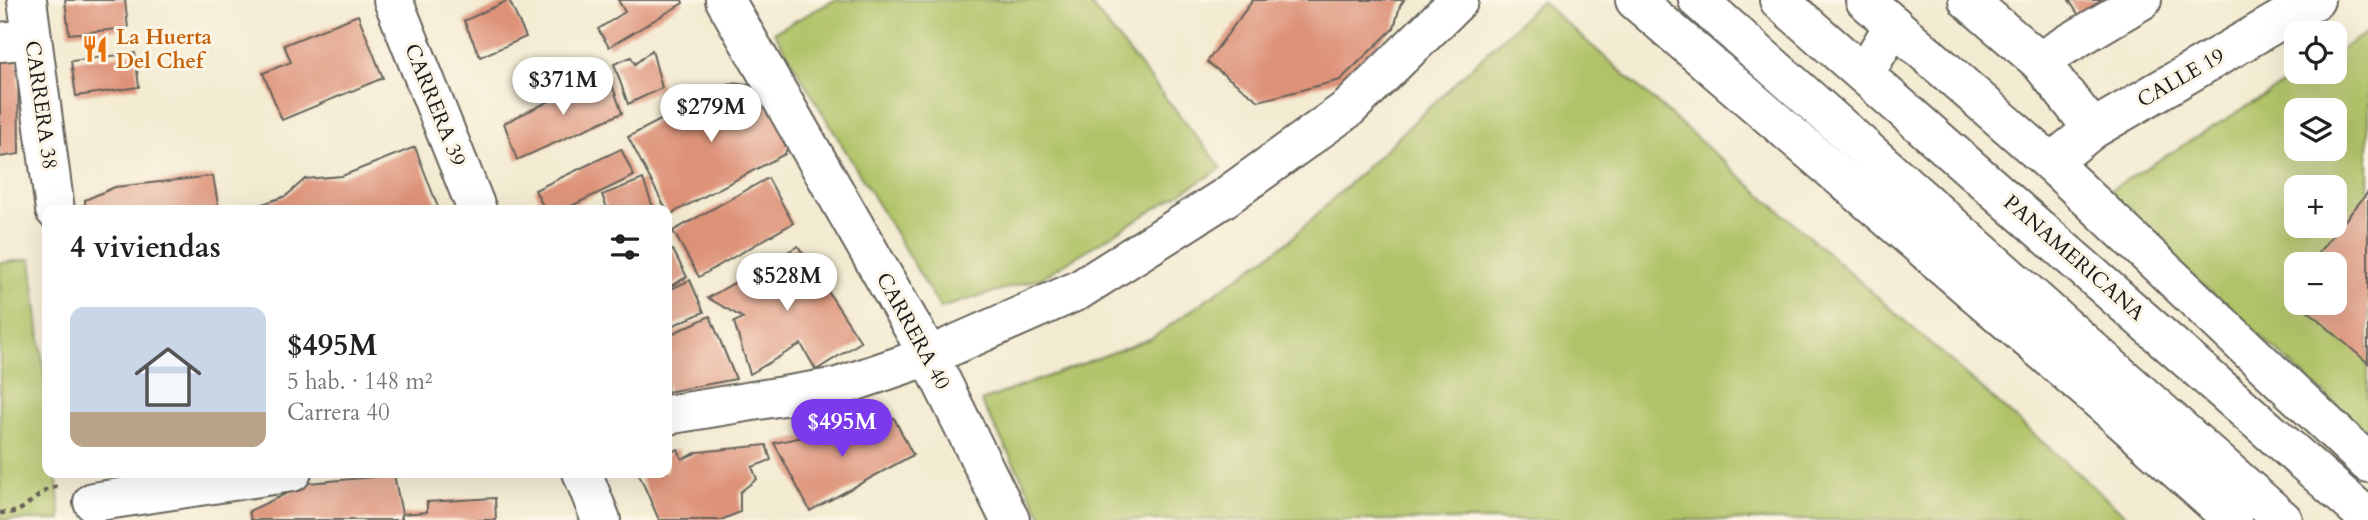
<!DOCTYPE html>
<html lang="es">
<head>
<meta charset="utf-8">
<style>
	:root { --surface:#fff; --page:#f2f2f2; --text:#222; --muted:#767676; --accent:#7c3aed }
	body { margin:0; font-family:Cardo,serif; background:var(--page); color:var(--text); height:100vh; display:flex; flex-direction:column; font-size:26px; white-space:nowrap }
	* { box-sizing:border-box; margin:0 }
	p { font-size:23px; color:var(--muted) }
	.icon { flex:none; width:38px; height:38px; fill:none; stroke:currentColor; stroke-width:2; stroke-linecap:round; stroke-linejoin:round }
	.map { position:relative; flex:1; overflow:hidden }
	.sheet { position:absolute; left:42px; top:205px; width:630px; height:273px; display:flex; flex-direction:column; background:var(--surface); border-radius:14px; box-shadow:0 7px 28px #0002 }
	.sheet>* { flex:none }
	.tools { position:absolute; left:2284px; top:21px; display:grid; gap:14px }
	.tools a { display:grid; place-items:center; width:63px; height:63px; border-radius:14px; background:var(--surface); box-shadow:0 7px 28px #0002; font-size:35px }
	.price { position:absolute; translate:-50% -60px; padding:0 16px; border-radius:24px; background:#fff; color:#222; font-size:23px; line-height:46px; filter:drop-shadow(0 2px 4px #0008) }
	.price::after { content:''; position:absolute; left:50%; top:42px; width:21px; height:16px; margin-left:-10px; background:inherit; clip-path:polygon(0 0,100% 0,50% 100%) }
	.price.on { background:var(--accent); color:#fff }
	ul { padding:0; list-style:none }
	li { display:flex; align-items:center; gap:21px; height:175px; padding:0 28px }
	li span { display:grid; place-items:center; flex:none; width:196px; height:140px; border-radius:14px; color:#555 }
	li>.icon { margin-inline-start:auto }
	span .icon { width:84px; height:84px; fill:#fffc; stroke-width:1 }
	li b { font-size:30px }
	h2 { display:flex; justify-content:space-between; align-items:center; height:84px; padding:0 28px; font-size:30px }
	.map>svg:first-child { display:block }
	.green { fill:#b0c367; stroke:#667042; stroke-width:2; fill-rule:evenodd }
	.building { fill:#de9379 }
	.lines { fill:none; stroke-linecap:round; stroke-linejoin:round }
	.minor-casing { stroke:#67645b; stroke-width:42 }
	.major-casing { stroke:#67645b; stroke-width:42 }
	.path { stroke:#67645b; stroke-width:4.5; stroke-dasharray:5 5; stroke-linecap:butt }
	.minor { stroke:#fff; stroke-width:38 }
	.major { stroke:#fff; stroke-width:38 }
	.labels { text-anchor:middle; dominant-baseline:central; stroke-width:6; stroke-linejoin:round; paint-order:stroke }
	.food-label { font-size:21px; font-weight:bold; fill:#c56008; stroke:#fcf5e5; text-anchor:start }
	.street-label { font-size:21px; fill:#1c1c1c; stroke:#fcf5e5 }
</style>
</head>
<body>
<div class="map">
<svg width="2368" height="520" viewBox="0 0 2368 520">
	<rect width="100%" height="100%" fill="#fcf5e5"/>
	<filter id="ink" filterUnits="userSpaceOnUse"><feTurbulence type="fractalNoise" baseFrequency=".0143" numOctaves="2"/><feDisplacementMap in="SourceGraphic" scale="14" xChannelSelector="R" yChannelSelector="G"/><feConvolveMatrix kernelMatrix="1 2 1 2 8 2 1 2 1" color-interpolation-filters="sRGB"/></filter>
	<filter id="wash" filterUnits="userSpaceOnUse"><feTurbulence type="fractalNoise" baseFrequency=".00686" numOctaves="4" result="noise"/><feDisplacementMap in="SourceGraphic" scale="28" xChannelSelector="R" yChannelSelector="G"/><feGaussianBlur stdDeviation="1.57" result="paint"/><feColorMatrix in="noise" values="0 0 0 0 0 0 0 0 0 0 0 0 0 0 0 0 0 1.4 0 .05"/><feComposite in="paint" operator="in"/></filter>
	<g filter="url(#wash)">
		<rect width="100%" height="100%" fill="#f3ebd1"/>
		<!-- green -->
		<g class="green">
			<polygon points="835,0 1087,0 1222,168 1041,278 940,308 774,32"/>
			<polygon points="1541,1 2131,520 1044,520 981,401 1152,338 1290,240"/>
			<path d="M2368 32V433L2102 195 2303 72H2334L2335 53ZM2296 110H2334V149H2296ZM2296 187H2334V226H2296ZM2296 264H2334V303H2296Z"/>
			<polygon points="31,259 47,400 47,472 56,473 61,520 0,520 0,263"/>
		</g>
		<g id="blocks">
			<!-- building -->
			<g class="building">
				<polygon points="65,0 125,0 128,28 69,34"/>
				<polygon points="509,0 526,37 480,57 464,21"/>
				<polygon points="618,0 682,0 683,3 609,47 598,29 625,12"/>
				<polygon points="1253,0 1404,0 1400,6 1394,28 1340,80 1259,101 1207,62"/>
				<polygon points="2069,0 2116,0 2085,25"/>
				<polygon points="358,15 383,78 282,120 263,73 291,62 284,45"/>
				<polygon points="18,50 19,154 0,157 0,53"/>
				<polygon points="652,50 662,88 628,104 614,64 631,57 635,64"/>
				<polygon points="135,53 139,87 76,96 71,61"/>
				<polygon points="608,73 622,113 517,160 504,123"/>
				<polygon points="731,83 763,87 791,137 785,154 669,215 628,137"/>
				<polygon points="415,147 439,210 245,210 286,196 305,179 342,176"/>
				<polygon points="621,149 634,176 563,210 545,210 535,190"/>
				<polygon points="213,176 219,210 85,210 85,200 115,187"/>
				<polygon points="768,178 793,223 699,277 673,231"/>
				<polygon points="643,179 654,210 608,210 602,195"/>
				<polygon points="2368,192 2368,363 2299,303 2334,303 2334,264 2309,264"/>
				<polygon points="798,246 861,342 816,370 801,344 750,374 734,322 743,318 708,298"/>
				<polygon points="673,250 687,277 667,288 667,253"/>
				<polygon points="690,280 704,312 667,328 667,291"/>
				<polygon points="2296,281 2296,300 2287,292"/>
				<polygon points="710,316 736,379 667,392 667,336"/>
				<polygon points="894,418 913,455 810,511 774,443"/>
				<polygon points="766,445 771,460 752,467 757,479 740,492 740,512 721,520 659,520 638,472 667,472 667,454 678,449 682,459 698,452"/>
				<polygon points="394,475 402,514 401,520 251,520 249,511 309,483"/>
				<polygon points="495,498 496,520 402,520 402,514 427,512 427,502"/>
			</g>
		</g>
	</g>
	<g filter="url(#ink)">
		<use href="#blocks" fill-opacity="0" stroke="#67645b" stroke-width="2"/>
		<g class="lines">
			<defs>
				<g id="minor">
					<polyline points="27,0 55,210"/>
					<polyline points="393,0 477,210"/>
					<polyline points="725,0 929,356 1010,520"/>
					<polyline points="1635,0 2105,405 2233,520"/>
					<polyline points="1865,0 2051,163 2368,463"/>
					<polyline points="1968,0 2039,61"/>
					<polyline points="0,42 32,39"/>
					<polyline points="1864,74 1894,25"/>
					<polyline points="2093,129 2039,61 2142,0"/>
					<polyline points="2051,163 2093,129 2315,0"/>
					<polyline points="667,415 838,387 929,356 1079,290 1224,198 1349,108 1459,0"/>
					<polyline points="582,472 601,520"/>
					<polyline points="93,502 292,472"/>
				</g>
				<g id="major">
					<polyline points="1698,0 2283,520"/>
					<polyline points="1779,0 2368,518"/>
				</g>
			</defs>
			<!-- minor casing -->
			<use href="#minor" class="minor-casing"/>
			<!-- major casing -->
			<use href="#major" class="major-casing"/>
			<!-- path -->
			<polyline class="path" points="0,513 17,512 48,489 58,486"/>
			<!-- minor -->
			<use href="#minor" class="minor"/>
			<!-- major -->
			<use href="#major" class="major"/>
		</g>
	</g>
	<!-- icons -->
	<defs>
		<symbol id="restaurant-bare" viewBox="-9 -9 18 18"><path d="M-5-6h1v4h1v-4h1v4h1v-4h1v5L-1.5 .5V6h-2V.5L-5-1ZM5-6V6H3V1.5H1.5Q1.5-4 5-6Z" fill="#e8710a" stroke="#fcf5e5" stroke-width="2.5" paint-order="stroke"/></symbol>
	</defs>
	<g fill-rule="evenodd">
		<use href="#restaurant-bare" x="76" y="30" width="38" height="38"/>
	</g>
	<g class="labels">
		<!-- food labels -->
		<g class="food-label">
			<text x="116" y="37">La Huerta<tspan x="116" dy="24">Del Chef</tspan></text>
		</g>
		<!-- street labels -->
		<g class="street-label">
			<text transform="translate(2181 78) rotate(-30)">CALLE 19</text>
			<text transform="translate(41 105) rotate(82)">CARRERA 38</text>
			<text transform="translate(435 105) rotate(68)">CARRERA 39</text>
			<text transform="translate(2074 258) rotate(41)">PANAMERICANA</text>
			<text transform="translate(913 331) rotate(61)">CARRERA 40</text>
		</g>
	</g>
</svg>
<div class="tools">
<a><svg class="icon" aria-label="locate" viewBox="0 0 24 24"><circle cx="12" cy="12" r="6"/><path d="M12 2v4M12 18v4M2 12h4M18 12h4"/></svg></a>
<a><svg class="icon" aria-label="layers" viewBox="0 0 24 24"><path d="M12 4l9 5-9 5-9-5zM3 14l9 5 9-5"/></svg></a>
<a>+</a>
<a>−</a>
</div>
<b class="price" style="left:563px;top:117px">$371M</b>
<b class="price" style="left:711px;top:144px">$279M</b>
<b class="price" style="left:787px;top:313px">$528M</b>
<b class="price on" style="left:842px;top:459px">$495M</b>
<section class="sheet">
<h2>4 viviendas<svg class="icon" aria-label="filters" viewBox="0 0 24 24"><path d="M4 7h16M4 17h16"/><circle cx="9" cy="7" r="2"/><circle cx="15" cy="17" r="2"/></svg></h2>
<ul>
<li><span style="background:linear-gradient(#c9d6e8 75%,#b9a48a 0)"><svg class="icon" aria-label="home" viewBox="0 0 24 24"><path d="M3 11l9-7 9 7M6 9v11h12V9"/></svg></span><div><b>$495M</b><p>5 hab. · 148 m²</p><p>Carrera 40</p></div></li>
</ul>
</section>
</div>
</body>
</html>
